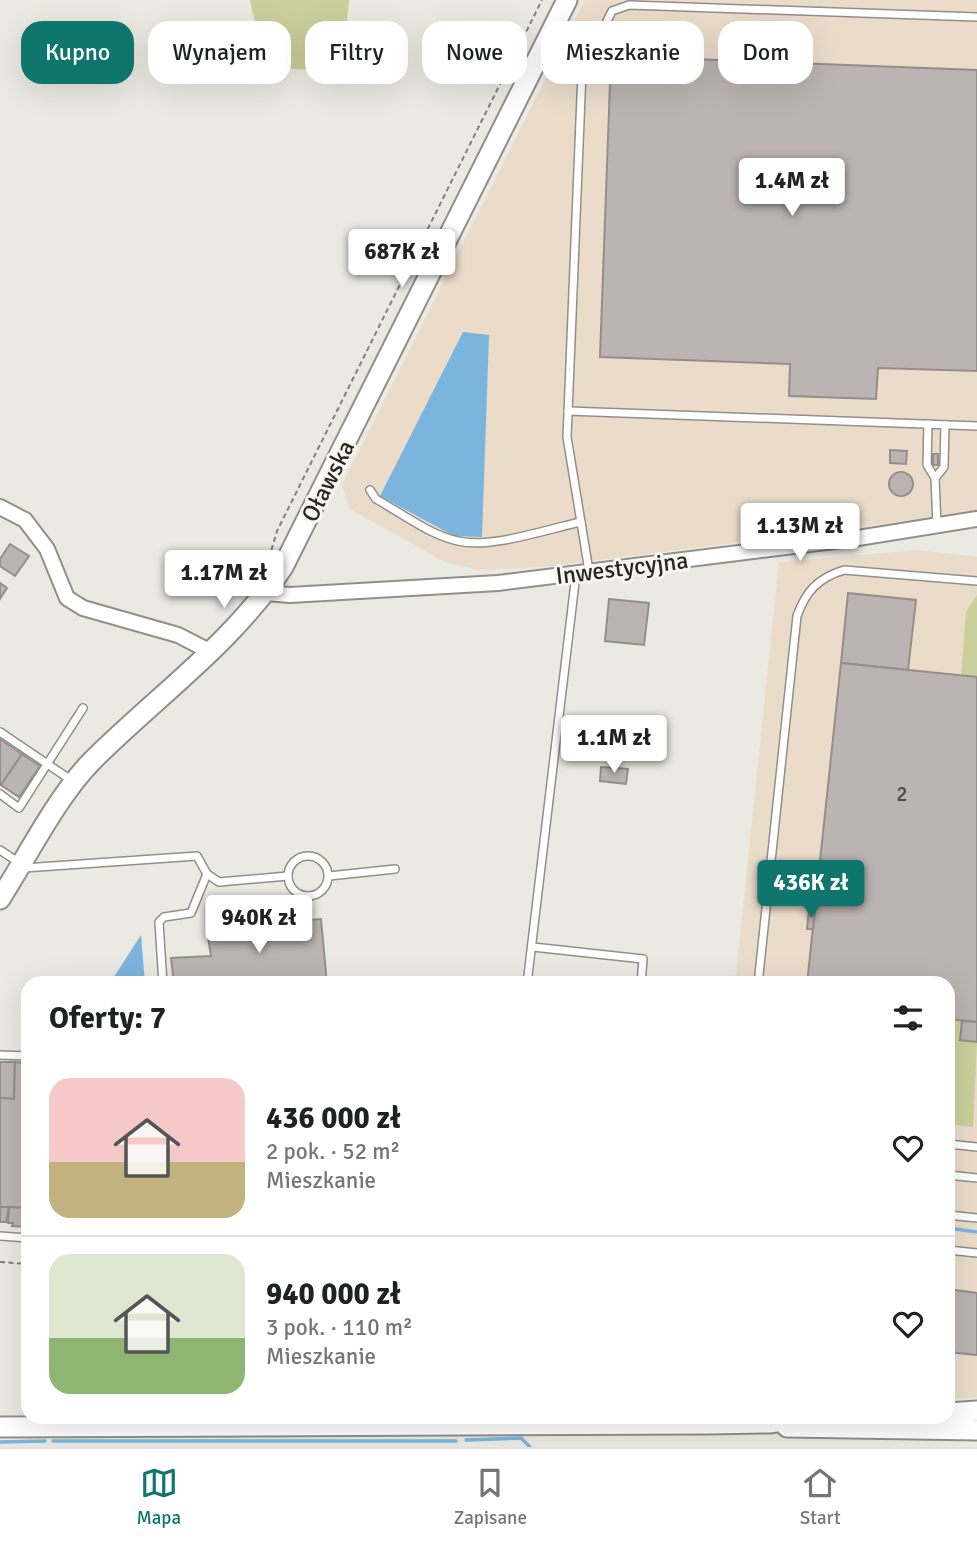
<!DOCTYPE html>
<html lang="pl">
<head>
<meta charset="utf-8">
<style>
	:root { --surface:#fff; --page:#f6f6f6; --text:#202124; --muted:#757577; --line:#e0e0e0; --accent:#0f766e }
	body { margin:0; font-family:Signika,sans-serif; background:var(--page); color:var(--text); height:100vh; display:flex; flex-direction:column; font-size:26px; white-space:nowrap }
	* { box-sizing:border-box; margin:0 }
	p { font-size:23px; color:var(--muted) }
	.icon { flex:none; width:38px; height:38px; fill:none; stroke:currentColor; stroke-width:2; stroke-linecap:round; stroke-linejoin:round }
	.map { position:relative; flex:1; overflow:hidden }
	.sheet { position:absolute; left:21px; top:976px; width:934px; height:448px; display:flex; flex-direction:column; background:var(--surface); border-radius:21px; box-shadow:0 7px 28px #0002 }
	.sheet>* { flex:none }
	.banner { position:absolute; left:21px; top:21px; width:936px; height:63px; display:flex; gap:14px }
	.price { position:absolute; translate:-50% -60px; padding:0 16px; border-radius:7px; background:#fff; color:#222; font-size:23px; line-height:46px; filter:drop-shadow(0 2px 4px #0008) }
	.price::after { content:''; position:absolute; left:50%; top:42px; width:21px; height:16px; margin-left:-10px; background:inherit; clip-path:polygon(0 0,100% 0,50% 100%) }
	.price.on { background:var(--accent); color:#fff }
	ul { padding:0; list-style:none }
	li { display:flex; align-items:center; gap:21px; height:175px; padding:0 28px }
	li+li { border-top:2px solid var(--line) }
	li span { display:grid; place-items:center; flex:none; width:196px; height:140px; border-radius:21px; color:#555 }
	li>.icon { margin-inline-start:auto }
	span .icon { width:84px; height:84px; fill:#fffc; stroke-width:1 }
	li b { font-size:30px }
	h2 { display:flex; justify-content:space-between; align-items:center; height:84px; padding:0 28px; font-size:30px }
	.chip { padding:0 24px; border-radius:21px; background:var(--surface); box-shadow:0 7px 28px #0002; font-size:24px; line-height:63px }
	.chip.on { background:var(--accent); color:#fff }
	.tabs { display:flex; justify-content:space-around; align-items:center; height:98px; border-top:2px solid var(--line); background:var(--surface); font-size:19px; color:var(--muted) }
	.tabs a { display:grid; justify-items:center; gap:4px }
	.tabs .on { color:var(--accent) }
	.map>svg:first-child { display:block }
	.industrial { fill:#ebdcca }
	.green { fill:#cbcf9b }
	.water { fill:#7bb5de }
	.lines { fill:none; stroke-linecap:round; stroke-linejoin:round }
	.stream { stroke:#7bb5de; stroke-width:3.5 }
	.building { fill:#bcb4b2; stroke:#958e8b; stroke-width:2 }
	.lane-casing { stroke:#918f89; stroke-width:10 }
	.street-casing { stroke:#918f89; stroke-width:18 }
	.secondary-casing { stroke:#918f89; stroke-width:23 }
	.path { stroke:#807f7b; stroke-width:2; stroke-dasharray:5 3.5; stroke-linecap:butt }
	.lane { stroke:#fff; stroke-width:7 }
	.street { stroke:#fff; stroke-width:14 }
	.secondary { stroke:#fff; stroke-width:19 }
	.labels { text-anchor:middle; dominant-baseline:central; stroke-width:6; stroke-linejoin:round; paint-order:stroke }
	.number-label { font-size:21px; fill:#4c4a48 }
	.street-label { font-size:24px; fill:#272624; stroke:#f7f6ef }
</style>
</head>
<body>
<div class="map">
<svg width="977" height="1447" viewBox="0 0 977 1447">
	<rect width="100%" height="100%" fill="#eae9e2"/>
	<!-- industrial -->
	<g class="industrial">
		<polygon points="585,0 977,0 977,512 544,567 478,570 445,562 350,509 342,485"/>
		<polygon points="918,550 977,557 977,1398 949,1398 948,984 735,984 779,562"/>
	</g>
	<!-- green -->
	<g class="green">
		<path d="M250 0H349L346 31 317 70C307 69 291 71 283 66 262 53 254 22 250 0Z"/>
		<polygon points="977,595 977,677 961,676 966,612"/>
		<polygon points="948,1019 962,1021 960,1040 977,1042 973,1127 949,1124"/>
	</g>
	<!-- water -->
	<g class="water">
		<polygon points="463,332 489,335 482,537 454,536 380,496"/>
		<polygon points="141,935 145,983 110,983"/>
	</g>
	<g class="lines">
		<!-- stream -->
		<g class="stream">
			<polyline points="948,1228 977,1232"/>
			<polyline points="466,1440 521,1438 530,1447"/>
			<polyline points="53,1441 456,1441"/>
			<polyline points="0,1442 45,1441"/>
		</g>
	</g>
	<!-- building -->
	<g class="building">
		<polygon points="611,56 977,70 977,371 878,368 876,399 789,396 790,364 600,357"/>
		<polygon points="890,450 907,451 906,464 890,463"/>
		<rect x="933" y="454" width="5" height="11"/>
		<circle cx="901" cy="484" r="12"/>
		<polygon points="10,544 29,556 15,576 0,566 0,559"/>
		<polygon points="0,583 7,588 0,599"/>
		<polygon points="848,593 916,600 908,670 841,663"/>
		<polygon points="609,599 649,603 644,645 605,641"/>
		<polygon points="841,663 977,677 977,1022 948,1019 948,984 807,984"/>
		<polygon points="0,739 22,754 1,785 0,785"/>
		<polygon points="22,754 40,766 19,797 1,785"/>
		<polygon points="601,767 628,769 626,784 600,781"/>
		<polygon points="809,910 815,911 813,929 807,929"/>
		<polygon points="288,917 289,922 321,919 327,984 174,984 171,958 211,956 207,931 225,929 225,922 242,924"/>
		<polygon points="962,1021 977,1022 977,1042 960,1040"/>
		<polygon points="0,1062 15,1062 14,1099 0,1098"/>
		<polygon points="15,1062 28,1063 28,1208 0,1207 0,1098 14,1099"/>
		<polygon points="0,1207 9,1207 6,1222 0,1222"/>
		<polygon points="9,1207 28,1208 28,1227 12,1226 13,1223 8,1223"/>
		<polygon points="948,1289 977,1293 977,1355 948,1352"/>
	</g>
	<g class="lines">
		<defs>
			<g id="lane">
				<polyline points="568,411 977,426"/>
				<polyline points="928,424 927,465 935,478 937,525"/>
				<polyline points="935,478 944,467 945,425"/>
				<path d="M370 490 376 499C401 513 430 535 458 541 491 549 547 529 581 522"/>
				<polyline points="589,571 567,437 582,72 612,11 629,5 977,17"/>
				<polyline points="0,732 74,782"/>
				<polyline points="0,794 19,808 83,708"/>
				<polyline points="0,850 21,864"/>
				<circle cx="308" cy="876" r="20"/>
				<polyline points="24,868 197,856 207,874 219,882 288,876"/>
				<polyline points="329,876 395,869"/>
				<polyline points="533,947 643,959 641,984"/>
				<polyline points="527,981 552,984"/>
				<polyline points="163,984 159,922 164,917 191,913 207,874"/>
				<polyline points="527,984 576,574"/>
				<path d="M758 984 797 616C806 591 818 578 844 570L977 581"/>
				<polyline points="0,1055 28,1056"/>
				<polyline points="948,1144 977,1147"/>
				<polyline points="948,1175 977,1178"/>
				<polyline points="948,1215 977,1218"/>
				<polyline points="0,1236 28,1238"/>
				<polyline points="948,1250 977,1253"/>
			</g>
			<g id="street">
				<polyline points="0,507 25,520 47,549 67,598 83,608 178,635 211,652"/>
				<polyline points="266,593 290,595 498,583 858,538 977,519"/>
			</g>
			<g id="secondary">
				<path d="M0 899C27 857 58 795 92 761 156 697 232 644 283 567L567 0"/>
				<polyline points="948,1413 977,1411"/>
				<polyline points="0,1427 707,1424 769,1423 803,1418"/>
				<polyline points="787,1427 977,1430"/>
			</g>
		</defs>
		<!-- lane casing -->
		<use href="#lane" class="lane-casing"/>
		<!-- street casing -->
		<use href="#street" class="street-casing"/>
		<!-- secondary casing -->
		<use href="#secondary" class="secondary-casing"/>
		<!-- path -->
		<g class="path">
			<polyline points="269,558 277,531 542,0"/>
			<polyline points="0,1262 28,1264"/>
		</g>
		<!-- lane -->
		<use href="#lane" class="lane"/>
		<!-- street -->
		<use href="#street" class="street"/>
		<!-- secondary -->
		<use href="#secondary" class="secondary"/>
	</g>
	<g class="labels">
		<!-- number labels -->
		<g class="number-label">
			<text x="902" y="794">2</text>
		</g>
		<!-- street labels -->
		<g class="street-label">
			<text transform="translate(328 481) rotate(-63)">Oławska</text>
			<text transform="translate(622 568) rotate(-7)">Inwestycyjna</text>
		</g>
	</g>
</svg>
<b class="price" style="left:792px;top:218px">1.4M zł</b>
<b class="price" style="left:402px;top:289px">687K zł</b>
<b class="price" style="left:800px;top:563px">1.13M zł</b>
<b class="price" style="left:224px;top:610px">1.17M zł</b>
<b class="price" style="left:614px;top:775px">1.1M zł</b>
<b class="price on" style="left:811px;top:920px">436K zł</b>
<b class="price" style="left:259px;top:955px">940K zł</b>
<div class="banner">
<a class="chip on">Kupno</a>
<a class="chip">Wynajem</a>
<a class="chip">Filtry</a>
<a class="chip">Nowe</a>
<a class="chip">Mieszkanie</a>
<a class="chip">Dom</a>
</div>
<section class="sheet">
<h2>Oferty: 7<svg class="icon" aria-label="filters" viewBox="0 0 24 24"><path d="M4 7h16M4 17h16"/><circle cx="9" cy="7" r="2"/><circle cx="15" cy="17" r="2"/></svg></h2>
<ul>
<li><span style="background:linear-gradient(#f6c9c9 60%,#c2b280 0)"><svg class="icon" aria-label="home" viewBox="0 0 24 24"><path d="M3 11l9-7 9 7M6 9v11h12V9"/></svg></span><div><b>436 000 zł</b><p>2 pok. · 52 m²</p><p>Mieszkanie</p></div><svg class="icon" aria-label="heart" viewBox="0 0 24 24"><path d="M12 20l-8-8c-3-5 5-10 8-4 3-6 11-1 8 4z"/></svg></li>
<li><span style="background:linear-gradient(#dfe7d0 60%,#8fb573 0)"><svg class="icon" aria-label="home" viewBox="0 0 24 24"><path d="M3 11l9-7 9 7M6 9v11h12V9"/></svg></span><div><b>940 000 zł</b><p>3 pok. · 110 m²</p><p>Mieszkanie</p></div><svg class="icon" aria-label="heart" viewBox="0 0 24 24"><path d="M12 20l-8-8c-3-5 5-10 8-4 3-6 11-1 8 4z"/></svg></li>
</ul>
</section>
</div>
<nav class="tabs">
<a class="on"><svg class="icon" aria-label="map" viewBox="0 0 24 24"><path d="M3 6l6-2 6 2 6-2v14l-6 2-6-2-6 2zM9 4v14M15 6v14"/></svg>Mapa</a>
<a><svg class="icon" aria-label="saved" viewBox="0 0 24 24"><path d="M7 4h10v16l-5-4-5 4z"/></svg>Zapisane</a>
<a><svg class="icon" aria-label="home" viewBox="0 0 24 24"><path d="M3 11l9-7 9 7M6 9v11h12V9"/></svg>Start</a>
</nav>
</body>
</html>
